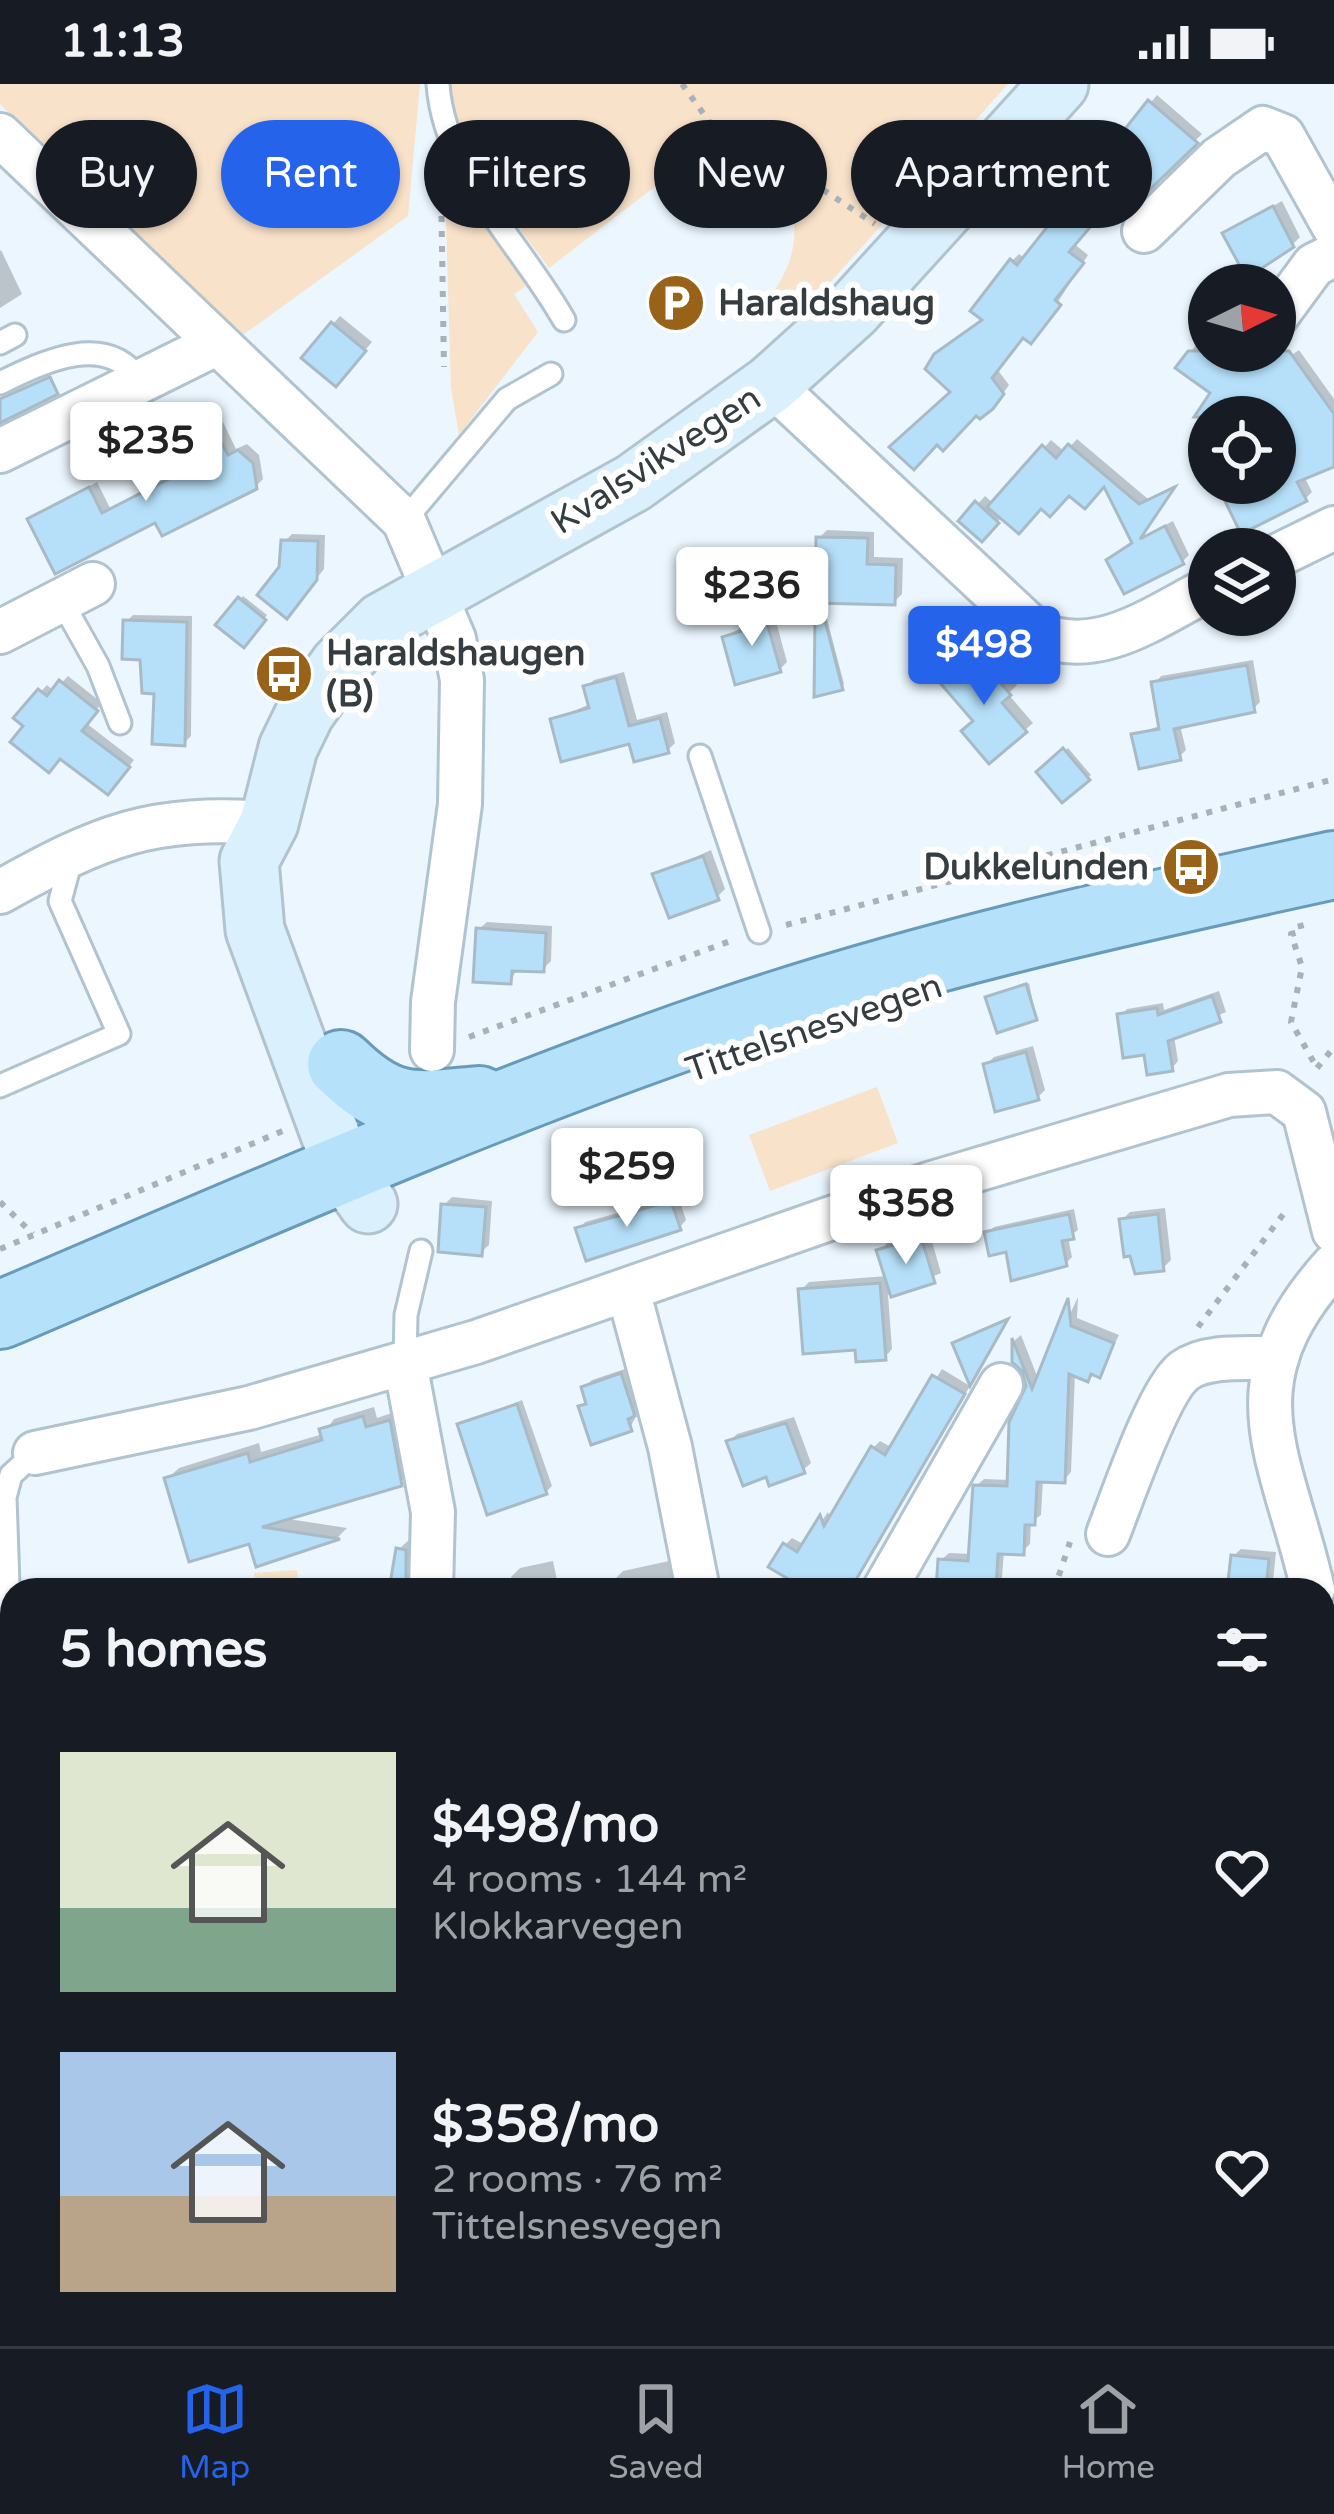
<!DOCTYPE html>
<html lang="en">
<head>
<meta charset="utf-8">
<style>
	:root { --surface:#171b24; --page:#20242c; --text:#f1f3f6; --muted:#9ea1a6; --line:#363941; --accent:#2563eb }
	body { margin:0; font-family:"Varela Round",sans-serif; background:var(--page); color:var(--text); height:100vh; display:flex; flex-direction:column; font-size:45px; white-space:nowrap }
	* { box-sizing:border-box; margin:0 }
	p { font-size:39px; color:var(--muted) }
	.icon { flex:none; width:66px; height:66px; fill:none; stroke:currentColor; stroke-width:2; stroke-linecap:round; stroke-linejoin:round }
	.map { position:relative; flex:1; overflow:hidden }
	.details { position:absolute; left:0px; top:1494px; width:1335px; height:768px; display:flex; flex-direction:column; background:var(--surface); border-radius:36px 36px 0 0; box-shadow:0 3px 9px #0004 }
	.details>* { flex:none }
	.top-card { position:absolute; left:36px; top:36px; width:1263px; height:108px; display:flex; gap:24px }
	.needle { width:78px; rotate:85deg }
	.tools { position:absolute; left:1188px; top:180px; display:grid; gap:24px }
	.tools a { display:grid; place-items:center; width:108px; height:108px; border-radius:50%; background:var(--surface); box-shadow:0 3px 9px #0004; font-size:60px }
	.price { position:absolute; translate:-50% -102px; padding:0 27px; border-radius:12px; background:#fff; color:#222; font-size:39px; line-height:78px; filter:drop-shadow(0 3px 6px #0008) }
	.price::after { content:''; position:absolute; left:50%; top:72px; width:36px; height:27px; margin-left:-18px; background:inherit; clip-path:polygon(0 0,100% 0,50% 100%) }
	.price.selected { background:var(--accent); color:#fff }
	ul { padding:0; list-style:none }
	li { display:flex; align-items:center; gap:36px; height:300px; padding:0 60px }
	li span { display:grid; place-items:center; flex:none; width:336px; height:240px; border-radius:0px; color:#555 }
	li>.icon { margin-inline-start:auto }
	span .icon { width:144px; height:144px; fill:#fffc; stroke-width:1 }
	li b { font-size:51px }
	h2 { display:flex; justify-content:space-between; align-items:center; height:144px; padding:0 60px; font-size:51px }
	.tag { padding:0 42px; border-radius:54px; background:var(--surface); box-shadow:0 3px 9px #0004; font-size:42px; line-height:108px }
	.tag.selected { background:var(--accent); color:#fff }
	.status { display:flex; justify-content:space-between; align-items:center; height:84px; padding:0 60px; background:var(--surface); direction:ltr }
	.status svg { height:33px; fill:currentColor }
	.tabs { display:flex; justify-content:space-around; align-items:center; height:168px; border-top:3px solid var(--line); background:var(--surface); font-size:33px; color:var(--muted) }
	.tabs a { display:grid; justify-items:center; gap:6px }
	.tabs .selected { color:var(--accent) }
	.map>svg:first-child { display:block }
	.green { fill:#f9e2ca }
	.shadow { fill:#0003 }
	.building { fill:#b6e0fa; stroke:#a8bac5; stroke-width:3 }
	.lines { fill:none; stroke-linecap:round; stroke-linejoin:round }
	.lane-casing { stroke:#b0c3ce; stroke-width:27 }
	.street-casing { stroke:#b0c3ce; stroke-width:48 }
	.secondary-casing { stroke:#b0c3ce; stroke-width:63 }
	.primary-casing { stroke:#689bb9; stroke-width:72 }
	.path { stroke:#a7b1b8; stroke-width:6; stroke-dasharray:6 9; stroke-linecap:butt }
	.lane { stroke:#fff; stroke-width:21 }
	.street { stroke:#fff; stroke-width:42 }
	.secondary { stroke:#daf0fd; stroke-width:57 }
	.primary { stroke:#b5e1fb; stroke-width:66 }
	.labels { text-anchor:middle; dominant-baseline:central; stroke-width:12; stroke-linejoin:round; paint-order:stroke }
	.poi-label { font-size:36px; font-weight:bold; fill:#353d41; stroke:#fff; text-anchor:start }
	.street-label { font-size:36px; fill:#353d41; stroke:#fff }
</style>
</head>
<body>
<div class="status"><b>11:13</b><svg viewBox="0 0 49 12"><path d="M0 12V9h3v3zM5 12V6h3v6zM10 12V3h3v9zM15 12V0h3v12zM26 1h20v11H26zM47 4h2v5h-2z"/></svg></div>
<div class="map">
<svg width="1334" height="2262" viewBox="0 0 1334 2262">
	<rect width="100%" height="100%" fill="#ebf6fe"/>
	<!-- green -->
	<g class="green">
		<polygon points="0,0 420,0 408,132 233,258 0,20"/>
		<path d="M447 0H1008L800 232 772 210C827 133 774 64 685 91L678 85 549 184 461 66Z"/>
		<polygon points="444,71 532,198 514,210 538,248 459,351 451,304"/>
		<polygon points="877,1003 898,1059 770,1107 749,1051"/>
		<polygon points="297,1486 299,1506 256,1506 254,1489"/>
	</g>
	<!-- shadow -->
	<g class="shadow">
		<polygon points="1157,11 1202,50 1135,116 1121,104 1073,159 1088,171 1038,249 1024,250 997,285 1009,301 1000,314 954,308 1012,177 1019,170 1026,175"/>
		<polygon points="1282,117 1300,153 1293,160 1226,149"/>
		<polygon points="1,166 22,210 0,224 0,167"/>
		<polygon points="340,232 372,258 344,291 333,240"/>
		<polygon points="1209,243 1209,267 1275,267 1275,261 1290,272 1299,266 1334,315 1334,382 1305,394 1312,408 1305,415 1227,414 1249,399 1275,399 1275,333 1225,333 1212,307 1180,283"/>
		<polygon points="223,338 236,365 247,360 259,371 263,395 255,403 157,435 31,435 97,398 110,424 188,383 179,364"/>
		<polygon points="1077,355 1148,415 1175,401 1140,454 1173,437 1189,471 1182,478 1135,458 1105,398 1003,432 982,454 962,437 985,412 994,420 1051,356 1065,368"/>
		<polygon points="827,446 874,448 874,473 903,474 902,510 894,518 819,454"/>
		<polygon points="292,450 325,451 324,485 294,524 282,484 284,458"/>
		<polygon points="243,512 267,531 244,560 220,540"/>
		<polygon points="771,519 787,578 780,585 725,553 744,542 742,533 749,526"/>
		<polygon points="133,531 192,532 191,652 184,659 126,538"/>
		<polygon points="826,531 844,600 841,603 818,535"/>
		<polygon points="984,563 1017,601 1008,610 1033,639 1025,646 951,591"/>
		<polygon points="1253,576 1260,618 1253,625 1180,641 1186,666 1179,673 1134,651 1162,641 1155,599 1161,592"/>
		<polygon points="624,588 637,636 667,628 675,659 667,667 553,636 590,620 586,603 594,596"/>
		<polygon points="68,592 102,619 86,639 134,676 114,701 17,634 47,601 54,607"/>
		<polygon points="1068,664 1091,691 1063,715 1040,688"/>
		<polygon points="711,766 725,805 717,813 656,791"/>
		<polygon points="487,838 552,842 551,877 543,885 518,884 510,897 479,845"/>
		<polygon points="1029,899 1036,933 989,914 992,911"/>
		<polygon points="1219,907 1226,928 1174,952 1178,977 1172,984 1147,968 1120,932 1127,925 1163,919 1164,926"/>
		<polygon points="1033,962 1045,1006 1037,1014 986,981 994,973"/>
		<polygon points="678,1112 686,1136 680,1143 579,1145 585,1138"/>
		<polygon points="452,1113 492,1117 489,1161 481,1168 444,1121"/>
		<polygon points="1165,1124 1171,1176 1163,1184 1122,1136 1130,1128"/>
		<polygon points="1074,1125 1078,1146 1068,1153 1072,1173 1066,1179 1008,1165 988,1149 994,1143"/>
		<polygon points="929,1147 941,1189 888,1211 892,1265 885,1273 858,1263 801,1206 809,1198 887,1192 880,1167 887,1159"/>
		<polygon points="1078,1213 1077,1234 1119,1251 1100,1290 1087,1294 1075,1289 1071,1388 1064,1396 1043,1395 1041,1431 1031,1438 1030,1460 1022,1468 1004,1467 1001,1506 939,1506 941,1476 949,1469 971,1470 976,1402 984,1395 1010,1396 1030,1302 1025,1286 1015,1277 1015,1256 1021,1251 1039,1297"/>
		<polygon points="628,1284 641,1322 630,1344 582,1323 588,1317 584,1304 592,1296"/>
		<polygon points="942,1285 970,1302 850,1506 800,1506 803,1500 785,1461 792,1454 805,1461 828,1428 831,1436 873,1364 880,1357 893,1364"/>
		<polygon points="522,1316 552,1402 546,1408 460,1341"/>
		<polygon points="374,1323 377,1334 401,1326 412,1387 400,1399 282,1434 347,1444 338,1453 258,1479 251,1456 167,1395 179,1384 259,1359 261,1368 323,1350 334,1335"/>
		<polygon points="794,1333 811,1379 803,1386 768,1390 730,1357 737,1350"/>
		<polygon points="411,1454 417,1455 424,1506 392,1506 398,1466"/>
		<polygon points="1241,1465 1276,1468 1272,1506 1230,1506 1233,1472"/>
		<polygon points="553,1477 559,1506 514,1506 511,1493 520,1484"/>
		<polygon points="669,1477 676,1506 616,1506 614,1496 623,1487"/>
		<polygon points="0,1658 12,1667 12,1701 0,1717"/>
		<polygon points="1334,1748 1334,1822 1323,1813 1323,1762"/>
		<rect x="223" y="2250" width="128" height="12"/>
		<polygon points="490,2250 549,2250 539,2262 480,2262"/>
		<polygon points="945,2250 1005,2250 990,2262 929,2262"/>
		<polygon points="1212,2250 1262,2250 1248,2262 1200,2262"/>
	</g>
	<!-- building -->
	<g class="building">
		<polygon points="1148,16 1198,59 1135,120 1120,108 1069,168 1084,179 1055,216 1061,221 1031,260 1023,254 992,294 1004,310 993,325 980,335 976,332 943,367 937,361 914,386 889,363 950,308 925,285 934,270 982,236 970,227 1010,175 1017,181"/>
		<polygon points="1273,122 1294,163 1256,188 1241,184 1222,149"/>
		<polygon points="331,238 366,267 336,303 301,274"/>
		<polygon points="1188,267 1289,267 1334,330 1334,383 1297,398 1307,417 1241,450 1223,413 1251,399 1275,399 1275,333 1194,333 1210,309 1175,284"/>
		<polygon points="50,293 58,310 0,339 0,315"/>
		<polygon points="214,344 228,371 238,366 253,379 257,405 162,452 155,439 55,490 27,435 89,403 102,429 186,386 175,364"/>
		<polygon points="1068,360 1139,420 1175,403 1140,455 1165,442 1184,480 1124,510 1106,476 1132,459 1104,403 1085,425 1069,412 1050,433 1041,425 1019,450 987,423 1042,361 1056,374"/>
		<polygon points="975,417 999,439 982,458 958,437"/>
		<polygon points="816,453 868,454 867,480 896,481 895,521 815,519"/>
		<polygon points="281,456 318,457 317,496 287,535 257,511 279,483"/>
		<polygon points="238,513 266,536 244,564 215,541"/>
		<polygon points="763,525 781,588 735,601 722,553 742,547 738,532"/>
		<polygon points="824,533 843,606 814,613 815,534"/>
		<polygon points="123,536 187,538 185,662 152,660 154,610 142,609 140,576 122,575"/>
		<polygon points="975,569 1011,611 1002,619 1027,648 989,680 961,647 973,637 940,599"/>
		<polygon points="1247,581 1255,628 1174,645 1181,676 1139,685 1131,650 1159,645 1151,598"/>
		<polygon points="616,593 629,642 660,634 669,669 634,678 629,660 561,678 550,635 589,624 583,602"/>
		<polygon points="59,596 98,627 82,647 130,683 108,711 60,675 49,689 10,658 23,642 13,634 38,605 47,612"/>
		<polygon points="1063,664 1090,696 1062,719 1036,688"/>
		<polygon points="703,772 719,816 669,834 652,790"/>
		<polygon points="476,844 546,849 544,888 512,887 511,900 473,898"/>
		<polygon points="1026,900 1037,936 997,949 985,913"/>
		<polygon points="1212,912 1221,938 1168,957 1173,987 1147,991 1144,971 1123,974 1117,930 1157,924 1158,931"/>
		<polygon points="1026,968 1039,1016 995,1028 983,980"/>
		<polygon points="671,1117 681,1146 586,1177 575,1144"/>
		<polygon points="441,1120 486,1123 482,1172 438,1168"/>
		<polygon points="1069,1130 1074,1155 1062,1157 1067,1182 1011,1197 1006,1168 989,1172 984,1148"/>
		<polygon points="1158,1130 1164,1187 1135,1190 1130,1172 1124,1173 1119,1135"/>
		<polygon points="921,1153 935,1199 891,1213 876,1166"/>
		<polygon points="880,1199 886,1276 856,1278 855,1266 803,1270 798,1205"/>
		<polygon points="1068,1214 1071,1242 1114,1259 1100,1294 1091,1290 1088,1298 1069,1290 1065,1399 1037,1398 1035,1441 1025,1441 1024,1471 998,1470 996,1506 936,1506 938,1475 968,1477 973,1401 1007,1402 1009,1338 1026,1302 1022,1287 1012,1278 1012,1254 1032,1305"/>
		<polygon points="1008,1235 970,1302 952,1259"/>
		<polygon points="621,1289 635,1332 628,1335 632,1347 591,1361 578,1322 586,1320 581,1303"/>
		<polygon points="932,1291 965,1310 850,1506 807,1506 768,1483 783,1459 797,1468 820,1431 824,1442 871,1362 885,1371"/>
		<polygon points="517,1320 547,1410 487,1431 457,1340"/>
		<polygon points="363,1332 366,1343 390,1336 402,1402 262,1443 340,1455 256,1483 249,1460 189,1478 164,1394 248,1369 250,1378 322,1356 319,1345"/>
		<polygon points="786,1339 805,1389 769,1402 766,1393 743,1402 726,1357"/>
		<polygon points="396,1464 406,1466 406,1506 389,1506"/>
		<polygon points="1231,1471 1269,1475 1266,1506 1227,1506"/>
	</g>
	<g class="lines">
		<defs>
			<g id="lane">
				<path d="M438 0C444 89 521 160 564 236"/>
				<polyline points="0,259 15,251"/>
				<path d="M0 299C45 277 107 247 140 297"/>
				<polyline points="404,437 507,315 551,290"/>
				<polyline points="61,516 98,582 120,639"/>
				<polyline points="700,672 759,848"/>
				<polyline points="0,1002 119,950 60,817 71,776"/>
				<polyline points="405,1279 406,1231 421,1167"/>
				<polyline points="12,1616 5,1413 11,1391 35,1369"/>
			</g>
			<g id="street">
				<polyline points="0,51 404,437 454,555 462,596 460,720 433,918 432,966"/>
				<polyline points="1144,147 1219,74 1263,44 1283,52 1334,143"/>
				<polyline points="1275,234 1314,181 1334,171"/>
				<path d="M771 300 1037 549C1097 577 1155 532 1209 505"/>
				<polyline points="0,367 216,260"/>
				<polyline points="1275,473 1334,444"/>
				<polyline points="0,548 93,500"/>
				<path d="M0 808C102 751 150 731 269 739"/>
				<polyline points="628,1206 670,1363 698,1506"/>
				<polyline points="405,1279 433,1428 431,1506"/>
				<polyline points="35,1369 249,1324 476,1258 929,1100 1229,1011 1277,1008 1304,1028 1334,1147"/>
				<path d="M1108 1450C1122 1415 1158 1307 1184 1287 1207 1270 1249 1275 1277 1274"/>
				<polyline points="884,1506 1001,1301"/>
				<path d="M1313 1506C1283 1372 1224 1302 1334 1181"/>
				<polyline points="1323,1545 1334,1577"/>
				<polyline points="751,2250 755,2262"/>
				<polyline points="386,2262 389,2250"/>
				<polyline points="849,2262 861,2250"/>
				<polyline points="1083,2262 1099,2250"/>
			</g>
			<polyline id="secondary" points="368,1120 343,1085 255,846 249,777 269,739 288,664 305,629 339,581 382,538 633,399 771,300 853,226 1059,0"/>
			<g id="primary">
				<path d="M341 980C391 1029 414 1022 479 1016"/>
				<path d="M0 1231C237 1130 473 1025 717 941 918 872 1127 826 1334 781"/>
			</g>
		</defs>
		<!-- lane casing -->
		<use href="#lane" class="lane-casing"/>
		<!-- street casing -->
		<use href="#street" class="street-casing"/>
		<!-- secondary casing -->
		<use href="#secondary" class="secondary-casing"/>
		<!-- primary casing -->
		<use href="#primary" class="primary-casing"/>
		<!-- path -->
		<g class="path">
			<polyline points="682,0 713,43 761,65 875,140"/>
			<polyline points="441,102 444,283"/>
			<polyline points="766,122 799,92"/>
			<polyline points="1039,773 1090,784"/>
			<polyline points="1300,839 1302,847 1291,850 1302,883 1291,938 1317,984"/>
			<polyline points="786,841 1334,695"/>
			<polyline points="469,953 733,856"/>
			<polyline points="1317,984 1334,963"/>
			<polyline points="0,1118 33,1150"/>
			<polyline points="0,1165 285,1046"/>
			<polyline points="1198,1243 1288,1124"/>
			<polyline points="1054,1506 1070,1458"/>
			<polyline points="0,1931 12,1932"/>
			<polyline points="1323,2058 1334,2046"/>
			<polyline points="1323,2167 1334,2178"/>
			<polyline points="199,2252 199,2250"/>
		</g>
		<!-- lane -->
		<use href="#lane" class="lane"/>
		<!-- street -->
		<use href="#street" class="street"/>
		<!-- secondary -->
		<use href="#secondary" class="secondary"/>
		<!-- primary -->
		<use href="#primary" class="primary"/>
	</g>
	<!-- icons -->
	<defs>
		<symbol id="parking-disc" viewBox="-11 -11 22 22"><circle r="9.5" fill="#986219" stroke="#fff"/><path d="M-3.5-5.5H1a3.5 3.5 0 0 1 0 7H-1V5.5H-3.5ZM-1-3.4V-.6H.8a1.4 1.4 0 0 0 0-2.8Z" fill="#fff"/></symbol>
		<symbol id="bus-disc" viewBox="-11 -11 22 22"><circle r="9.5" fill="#986219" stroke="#fff"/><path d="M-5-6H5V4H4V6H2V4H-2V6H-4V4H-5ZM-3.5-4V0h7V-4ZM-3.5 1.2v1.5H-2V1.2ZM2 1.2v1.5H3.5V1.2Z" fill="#fff"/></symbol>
	</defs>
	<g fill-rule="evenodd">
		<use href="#parking-disc" x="643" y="186" width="66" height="66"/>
		<use href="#bus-disc" x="251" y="557" width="66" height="66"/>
		<use href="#bus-disc" x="1158" y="750" width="66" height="66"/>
	</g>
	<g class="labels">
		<!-- poi labels -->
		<g class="poi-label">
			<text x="718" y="219">Haraldshaug</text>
			<text x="326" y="569">Haraldshaugen<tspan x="326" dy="41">(B)</tspan></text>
			<text x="1149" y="783" text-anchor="end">Dukkelunden</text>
		</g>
		<!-- street labels -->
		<g class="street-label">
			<text transform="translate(656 376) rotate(-33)">Kvalsvikvegen</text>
			<text transform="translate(814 944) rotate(-19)">Tittelsnesvegen</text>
		</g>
	</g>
</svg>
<div class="tools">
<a><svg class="needle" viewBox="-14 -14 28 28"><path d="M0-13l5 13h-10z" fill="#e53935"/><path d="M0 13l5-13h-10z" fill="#9ea1a6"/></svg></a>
<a><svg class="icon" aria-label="locate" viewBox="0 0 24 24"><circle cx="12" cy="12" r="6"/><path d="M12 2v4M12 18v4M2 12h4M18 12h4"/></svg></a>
<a><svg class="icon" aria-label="layers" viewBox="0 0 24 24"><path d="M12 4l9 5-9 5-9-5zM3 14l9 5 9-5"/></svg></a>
</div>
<b class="price" style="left:146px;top:420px">$235</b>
<b class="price" style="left:752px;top:565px">$236</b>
<b class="price selected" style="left:984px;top:624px">$498</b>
<b class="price" style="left:627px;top:1146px">$259</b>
<b class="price" style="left:906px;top:1183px">$358</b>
<div class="top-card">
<a class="tag">Buy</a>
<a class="tag selected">Rent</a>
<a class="tag">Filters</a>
<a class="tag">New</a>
<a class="tag">Apartment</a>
</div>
<section class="details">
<h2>5 homes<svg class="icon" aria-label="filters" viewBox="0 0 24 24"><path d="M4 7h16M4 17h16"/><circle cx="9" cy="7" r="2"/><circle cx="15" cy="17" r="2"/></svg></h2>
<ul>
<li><span style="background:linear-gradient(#dfe7d0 65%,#7fa58c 0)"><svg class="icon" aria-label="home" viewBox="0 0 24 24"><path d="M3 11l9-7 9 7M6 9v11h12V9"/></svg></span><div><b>$498/mo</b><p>4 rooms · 144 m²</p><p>Klokkarvegen</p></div><svg class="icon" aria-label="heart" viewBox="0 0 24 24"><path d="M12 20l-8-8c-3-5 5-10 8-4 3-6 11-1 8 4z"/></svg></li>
<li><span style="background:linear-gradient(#a9c7e8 60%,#b9a48a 0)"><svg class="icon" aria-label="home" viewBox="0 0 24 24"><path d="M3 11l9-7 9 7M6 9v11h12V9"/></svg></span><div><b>$358/mo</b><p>2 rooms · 76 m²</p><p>Tittelsnesvegen</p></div><svg class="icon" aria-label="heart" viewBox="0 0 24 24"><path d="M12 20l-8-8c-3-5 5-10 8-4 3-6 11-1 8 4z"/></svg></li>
</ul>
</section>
</div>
<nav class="tabs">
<a class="selected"><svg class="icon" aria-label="map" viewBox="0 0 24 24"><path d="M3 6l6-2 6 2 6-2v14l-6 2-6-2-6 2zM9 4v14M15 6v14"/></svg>Map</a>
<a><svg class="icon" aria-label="saved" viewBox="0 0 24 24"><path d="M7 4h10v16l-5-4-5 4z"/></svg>Saved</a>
<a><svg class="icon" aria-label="home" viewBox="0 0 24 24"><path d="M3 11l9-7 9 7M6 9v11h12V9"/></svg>Home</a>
</nav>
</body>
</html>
